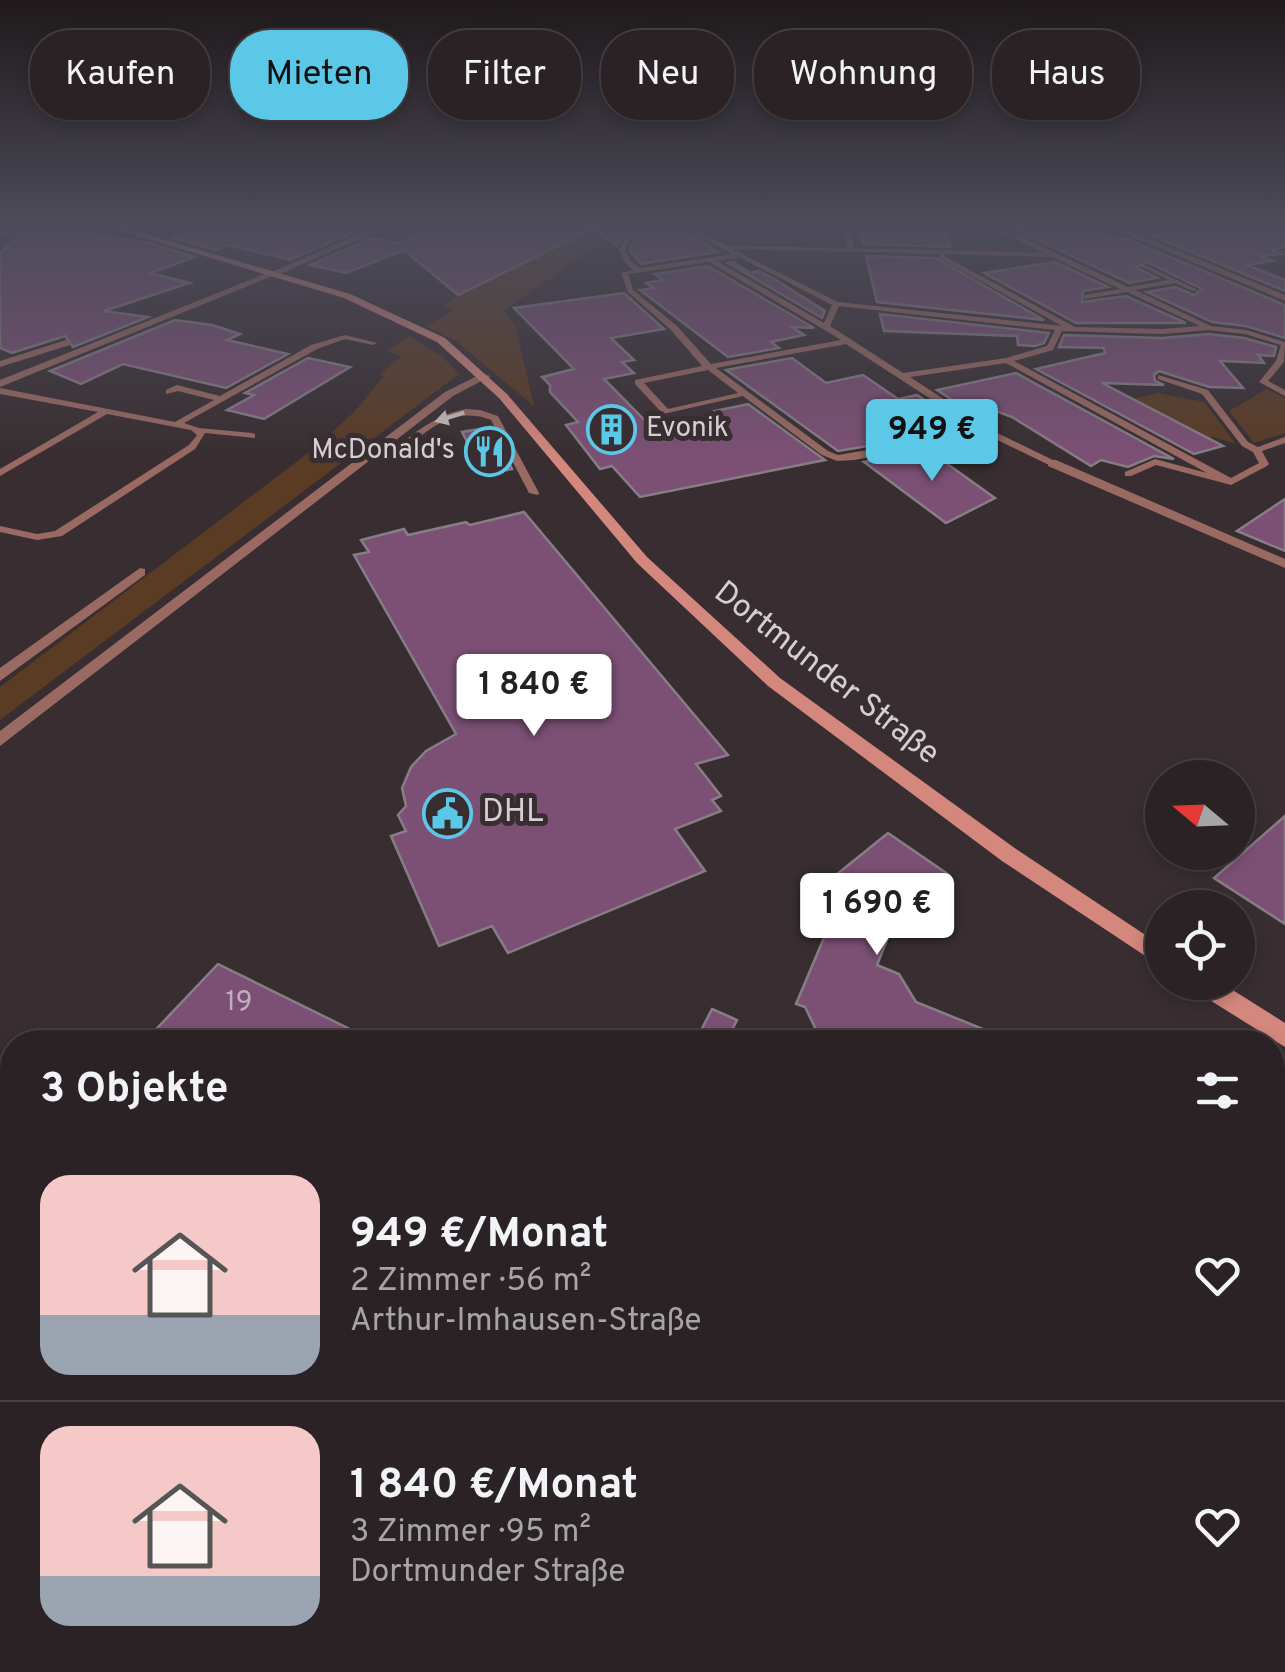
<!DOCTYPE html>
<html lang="de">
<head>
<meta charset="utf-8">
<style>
	:root { --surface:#2a2225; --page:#322a2d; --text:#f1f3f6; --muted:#a5a4a7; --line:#463f42; --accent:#5bc8e7 }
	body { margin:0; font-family:Overpass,sans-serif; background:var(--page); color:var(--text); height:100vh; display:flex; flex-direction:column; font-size:38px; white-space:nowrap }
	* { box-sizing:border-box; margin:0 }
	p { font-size:32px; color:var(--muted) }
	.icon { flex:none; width:55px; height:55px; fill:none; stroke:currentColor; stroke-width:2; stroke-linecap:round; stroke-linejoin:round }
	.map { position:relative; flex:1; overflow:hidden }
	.sheet { position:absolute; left:0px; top:1030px; width:1285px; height:642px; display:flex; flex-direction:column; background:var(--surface); border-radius:40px 40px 0 0; box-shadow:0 5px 15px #0003,0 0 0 2px var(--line) }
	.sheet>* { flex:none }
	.guide { position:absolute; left:30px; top:30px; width:1225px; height:90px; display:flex; gap:20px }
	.needle { width:65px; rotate:289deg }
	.controls { position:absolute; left:1145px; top:760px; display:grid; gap:20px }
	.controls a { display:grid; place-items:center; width:110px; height:110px; border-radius:50%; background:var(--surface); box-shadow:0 5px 15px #0003,0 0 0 2px var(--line); font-size:50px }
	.price { position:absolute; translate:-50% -85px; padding:0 22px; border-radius:10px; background:#fff; color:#222; font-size:32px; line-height:65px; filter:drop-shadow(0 2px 5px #0008) }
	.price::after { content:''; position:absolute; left:50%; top:60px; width:30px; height:22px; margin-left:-15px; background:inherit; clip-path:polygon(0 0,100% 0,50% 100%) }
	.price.current { background:var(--accent); color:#111 }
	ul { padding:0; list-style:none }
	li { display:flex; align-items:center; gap:30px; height:250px; padding:0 40px }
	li+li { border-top:2px solid var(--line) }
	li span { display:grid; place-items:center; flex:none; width:280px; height:200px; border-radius:30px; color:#555 }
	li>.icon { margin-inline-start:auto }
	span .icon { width:120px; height:120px; fill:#fffc; stroke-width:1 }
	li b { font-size:42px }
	h2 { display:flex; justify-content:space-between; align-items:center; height:120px; padding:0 40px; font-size:42px }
	.pill { padding:0 35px; border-radius:40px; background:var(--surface); box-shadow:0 5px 15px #0003,0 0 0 2px var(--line); font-size:35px; line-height:90px }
	.pill.current { background:var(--accent); color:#111 }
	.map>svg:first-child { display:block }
	.green { fill:#5a3b24 }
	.building { fill:#7c5075; stroke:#877e85; stroke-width:2.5 }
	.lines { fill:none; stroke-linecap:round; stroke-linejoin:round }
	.service { fill:#996962; fill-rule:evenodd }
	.minor { fill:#996962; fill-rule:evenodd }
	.tertiary { fill:#996962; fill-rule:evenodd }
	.secondary { fill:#d3877d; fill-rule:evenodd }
	.oneway { fill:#cdc0c0 }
	.labels { text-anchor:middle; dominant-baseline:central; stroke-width:10; stroke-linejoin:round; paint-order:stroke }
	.far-poi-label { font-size:28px; fill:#d6cfd1; stroke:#382e31; text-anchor:start }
	.number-label { font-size:28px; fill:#c0afba }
	.street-label { font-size:32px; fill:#d6cfd1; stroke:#382e31 }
	.poi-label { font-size:32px; fill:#d6cfd1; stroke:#382e31; text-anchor:start }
</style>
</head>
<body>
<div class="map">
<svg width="1285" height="1672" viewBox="0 0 1285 1672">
	<rect width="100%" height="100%" fill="#382e31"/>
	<!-- green -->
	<g class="green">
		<polygon points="588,227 624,227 503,311 515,325 534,406 455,340 426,327 455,310 442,305"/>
		<polygon points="409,336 443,357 459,374 0,720 0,687 316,447 355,411 384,376 380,374 401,356 386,351"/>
		<polygon points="1267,389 1285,398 1285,433 1254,443 1229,411"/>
		<polygon points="1158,393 1204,402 1236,444 1214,437 1194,442 1133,399"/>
	</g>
	<!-- building -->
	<g class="building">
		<polygon points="205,227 329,227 352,233 290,260 229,245 215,250 172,238"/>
		<polygon points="445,227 627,227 617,246 593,229 458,295 404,250 346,273 310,265 372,238 396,243"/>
		<polygon points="640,227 666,227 667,234 684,231 718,252 641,264 629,250"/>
		<polygon points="859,227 943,227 951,247 863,244"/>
		<polygon points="1010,227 1088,227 1115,239 1125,238 1285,305 1285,338 1246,326 1212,322 1147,292 1175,287 1194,295 1202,289 1147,262 1136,267 1157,278 1129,283"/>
		<polygon points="1259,227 1285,227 1285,247 1271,249 1282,254 1260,256 1272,261 1247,265 1285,280 1285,291 1150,235"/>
		<polygon points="65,231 149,243 195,257 150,273 190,283 104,311 148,317 73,347 65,336 12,353 0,348 0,253 22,233"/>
		<polygon points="866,256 936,258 1044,320 877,302"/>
		<polygon points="733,262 750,273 759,271 776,280 825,311 822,318 728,263"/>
		<polygon points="1055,262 1108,287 1083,291 1082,302 1126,296 1186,323 1076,323 984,273"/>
		<polygon points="708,266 814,328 792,327 804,335 771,342 779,348 728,357 640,290 654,288 646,283 663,280 655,274"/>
		<polygon points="624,293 664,329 611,338 634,360 622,362 634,373 604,379 662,438 729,423 715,411 748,404 825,460 640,497 612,466 600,469 566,425 578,422 550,392 550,385 542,377 574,369 514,308"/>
		<polygon points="880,314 1049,333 1044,343 1035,346 1018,345 1017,336 884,331"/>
		<polygon points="175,320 212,325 240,334 227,340 288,354 226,388 123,364 81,384 50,371"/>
		<polygon points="1209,334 1244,338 1276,347 1274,356 1258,355 1264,363 1220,361 1243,388 1209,387 1159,371 1154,375 1155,381 1164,385 1102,383 1223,446 1194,454 1036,369 1105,353 1104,348 1059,347 1064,335 1162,338"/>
		<polygon points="308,358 350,367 264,419 227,410 254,395 245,393"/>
		<polygon points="792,358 826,383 863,375 898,399 917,395 954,419 899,431 910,439 838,451 726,370"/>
		<polygon points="1016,373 1174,459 1154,456 1128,467 1101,460 1091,466 1012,417 993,410 974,414 937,390"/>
		<polygon points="491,427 512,469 490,473 482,457 476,459 462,432"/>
		<polygon points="927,450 946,463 995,498 946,523 864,462"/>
		<polygon points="1285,499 1285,551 1237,531"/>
		<polygon points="524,512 728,755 696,764 721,796 712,800 721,811 675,829 705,871 508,953 492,926 439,946 391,836 406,831 398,815 406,806 402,788 411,767 426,751 456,734 354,555 369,552 361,540 404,529 408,535 466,522 470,525"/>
		<polygon points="1285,816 1285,924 1214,878"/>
		<polygon points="888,833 949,875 893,925 877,965 899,974 916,1002 1015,1042 822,1042 805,1007 796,1004 847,883 836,875"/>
		<polygon points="218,964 376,1042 144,1042"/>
		<polygon points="712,1009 737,1020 726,1042 695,1042"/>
	</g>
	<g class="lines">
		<!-- service -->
		<g class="service">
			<path d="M631 227H637L625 250 630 260 640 268 733 254 698 236 699 227H705L703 234 727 246 848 248 843 227H849L854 248 1044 253 991 227H1000L1128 287 1169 280 1140 266 1145 265 1198 290 1193 291 1175 283 1135 290 1211 326 1246 330 1285 342 1284 362 1268 381 1285 390V396L1259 382 1276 361 1281 345 1245 334 1209 330 1162 334 1062 331 1053 350 1014 361 1231 478 1259 463 1253 452 1242 446 1202 394 1158 379V375L1208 390 1248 442 1258 447 1285 437V443L1262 451 1269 464 1267 466 1231 485 1156 465 1131 476H1125V472L1155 459 1207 473 1006 363 910 377 991 430 1055 461V465H1049L987 435 854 460 837 461 822 455 743 396 663 414 635 384V380L702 366 671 330 628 292 621 273 633 270 625 262 619 250ZM732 249 938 254 941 259 1062 326 838 302ZM945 254 1052 257 1120 289 1084 295V299L1127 292 1200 326 1162 329 1075 327 946 257ZM739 257 832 305 824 323 717 261ZM709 262 823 329 841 340 711 364 677 326 633 290 628 274ZM839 306 1055 330 1047 346 1006 358 903 373 830 326ZM846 344 980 431 838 455 828 451 716 368ZM708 370 738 393 668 409 644 383Z"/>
			<polygon points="345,335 377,343 373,345 345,339 317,349 184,423 199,428 252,433 255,434 255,438 205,433 195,449 62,536 37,540 0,532 0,526 37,534 55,531 189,445 197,435 191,430 107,414 0,476 0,469 98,412 0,394 0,388 175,422 214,400 178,391 166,394 166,390 177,385 220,396 311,345"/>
			<path d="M466 409 480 410 498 416 539 493 538 495 529 493 491 420C452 405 426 431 398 456L397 462 389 460 390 453C414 433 435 415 466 409Z"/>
			<polygon points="1272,1458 1285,1463 1285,1487 1272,1482"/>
			<polygon points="456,1660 484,1660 479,1672 451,1672"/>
			<polygon points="666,1660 703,1660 711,1672 674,1672"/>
			<polygon points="727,1660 755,1660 752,1672 724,1672"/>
			<polygon points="988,1660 1016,1660 1014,1672 986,1672"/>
		</g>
		<!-- minor -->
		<g class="minor">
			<polygon points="5,227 14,227 0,238 0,232"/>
			<polygon points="267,273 275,275 0,387 0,380"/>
			<polygon points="66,340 70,345 0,367 0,361"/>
			<polygon points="481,374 491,376 453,396 0,746 0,731 445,392"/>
			<polygon points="1048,460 1056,460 1285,559 1285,568 1048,466"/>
			<polygon points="140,568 145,569 145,575 0,681 0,668"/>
		</g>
		<!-- tertiary -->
		<g class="tertiary">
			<polygon points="375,227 387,227 273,277 265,275"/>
			<polygon points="1109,227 1121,227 1285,295 1285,301"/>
		</g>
		<!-- secondary -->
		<g class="secondary">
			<polygon points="108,227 122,227 350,294 445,338 507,394 647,557 780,678 1016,849 1162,946 1162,967 1002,861 768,686 637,563 499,398 437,342 344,298"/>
			<polygon points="1189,982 1220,982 1285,1023 1285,1047 1192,989"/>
		</g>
	</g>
	<!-- one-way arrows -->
	<defs><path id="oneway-solid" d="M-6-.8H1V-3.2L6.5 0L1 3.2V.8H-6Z" transform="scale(2.5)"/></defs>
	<use class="oneway" href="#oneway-solid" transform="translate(450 417) rotate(163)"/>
	<!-- sky -->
	<linearGradient id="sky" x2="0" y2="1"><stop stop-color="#1f191b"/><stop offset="0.49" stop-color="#4d4c5a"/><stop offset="1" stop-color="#4d4c5a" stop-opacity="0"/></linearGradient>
	<rect width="1285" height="461" fill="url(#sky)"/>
	<!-- icons -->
	<defs>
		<symbol id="building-ring" viewBox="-11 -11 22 22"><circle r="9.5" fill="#382e31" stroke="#5bc8e7" stroke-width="1.5"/><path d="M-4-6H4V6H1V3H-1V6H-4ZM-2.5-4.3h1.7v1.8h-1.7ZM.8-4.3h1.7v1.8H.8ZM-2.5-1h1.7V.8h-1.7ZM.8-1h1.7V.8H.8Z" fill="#5bc8e7"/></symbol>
		<symbol id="restaurant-ring" viewBox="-11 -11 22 22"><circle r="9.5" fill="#382e31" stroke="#5bc8e7" stroke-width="1.5"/><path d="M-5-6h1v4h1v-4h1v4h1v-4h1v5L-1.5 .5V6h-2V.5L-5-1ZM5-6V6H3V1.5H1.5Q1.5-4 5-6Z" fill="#5bc8e7"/></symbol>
		<symbol id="civic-ring" viewBox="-11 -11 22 22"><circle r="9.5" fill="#382e31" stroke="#5bc8e7" stroke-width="1.5"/><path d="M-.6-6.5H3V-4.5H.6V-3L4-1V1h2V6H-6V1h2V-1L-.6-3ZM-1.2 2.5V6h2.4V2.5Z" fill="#5bc8e7"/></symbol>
	</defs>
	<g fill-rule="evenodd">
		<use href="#building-ring" x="584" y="402" width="55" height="55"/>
		<use href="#restaurant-ring" x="462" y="424" width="55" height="55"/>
		<use href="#civic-ring" x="420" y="786" width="55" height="55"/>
	</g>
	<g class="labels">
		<!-- far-poi labels -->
		<g class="far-poi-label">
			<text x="646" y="429">Evonik</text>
			<text x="455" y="451" text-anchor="end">McDonald's</text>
		</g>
		<!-- number labels -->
		<g class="number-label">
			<text x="239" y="1003">19</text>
		</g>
		<!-- street labels -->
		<g class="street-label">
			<text transform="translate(826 674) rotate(38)">Dortmunder Straße</text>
		</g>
		<!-- poi labels -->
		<g class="poi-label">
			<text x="482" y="813">DHL</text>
		</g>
	</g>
</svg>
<div class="controls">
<a><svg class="needle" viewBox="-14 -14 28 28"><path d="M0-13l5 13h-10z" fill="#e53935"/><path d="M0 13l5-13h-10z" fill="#a5a4a7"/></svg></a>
<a><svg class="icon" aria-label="locate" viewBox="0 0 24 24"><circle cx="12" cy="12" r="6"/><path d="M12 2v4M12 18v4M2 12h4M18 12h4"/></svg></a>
</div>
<b class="price current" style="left:932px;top:484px">949 €</b>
<b class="price" style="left:534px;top:739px">1 840 €</b>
<b class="price" style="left:877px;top:958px">1 690 €</b>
<div class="guide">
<a class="pill">Kaufen</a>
<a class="pill current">Mieten</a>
<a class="pill">Filter</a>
<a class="pill">Neu</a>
<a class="pill">Wohnung</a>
<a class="pill">Haus</a>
</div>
<section class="sheet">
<h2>3 Objekte<svg class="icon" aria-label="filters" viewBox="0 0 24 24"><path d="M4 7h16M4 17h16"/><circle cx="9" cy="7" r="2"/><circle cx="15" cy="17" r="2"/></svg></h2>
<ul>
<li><span style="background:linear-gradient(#f6c9c9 70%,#9aa5b1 0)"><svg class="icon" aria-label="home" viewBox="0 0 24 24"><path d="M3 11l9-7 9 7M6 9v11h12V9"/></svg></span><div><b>949 €/Monat</b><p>2 Zimmer · 56 m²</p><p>Arthur-Imhausen-Straße</p></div><svg class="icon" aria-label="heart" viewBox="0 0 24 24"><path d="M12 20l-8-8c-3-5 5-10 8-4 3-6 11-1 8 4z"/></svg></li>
<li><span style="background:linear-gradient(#f6c9c9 75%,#9aa5b1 0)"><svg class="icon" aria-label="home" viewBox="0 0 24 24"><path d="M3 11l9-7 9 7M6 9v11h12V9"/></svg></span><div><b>1 840 €/Monat</b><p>3 Zimmer · 95 m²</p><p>Dortmunder Straße</p></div><svg class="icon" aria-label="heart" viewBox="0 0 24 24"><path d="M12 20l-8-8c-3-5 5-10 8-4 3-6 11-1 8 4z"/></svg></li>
</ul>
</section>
</div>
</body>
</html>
